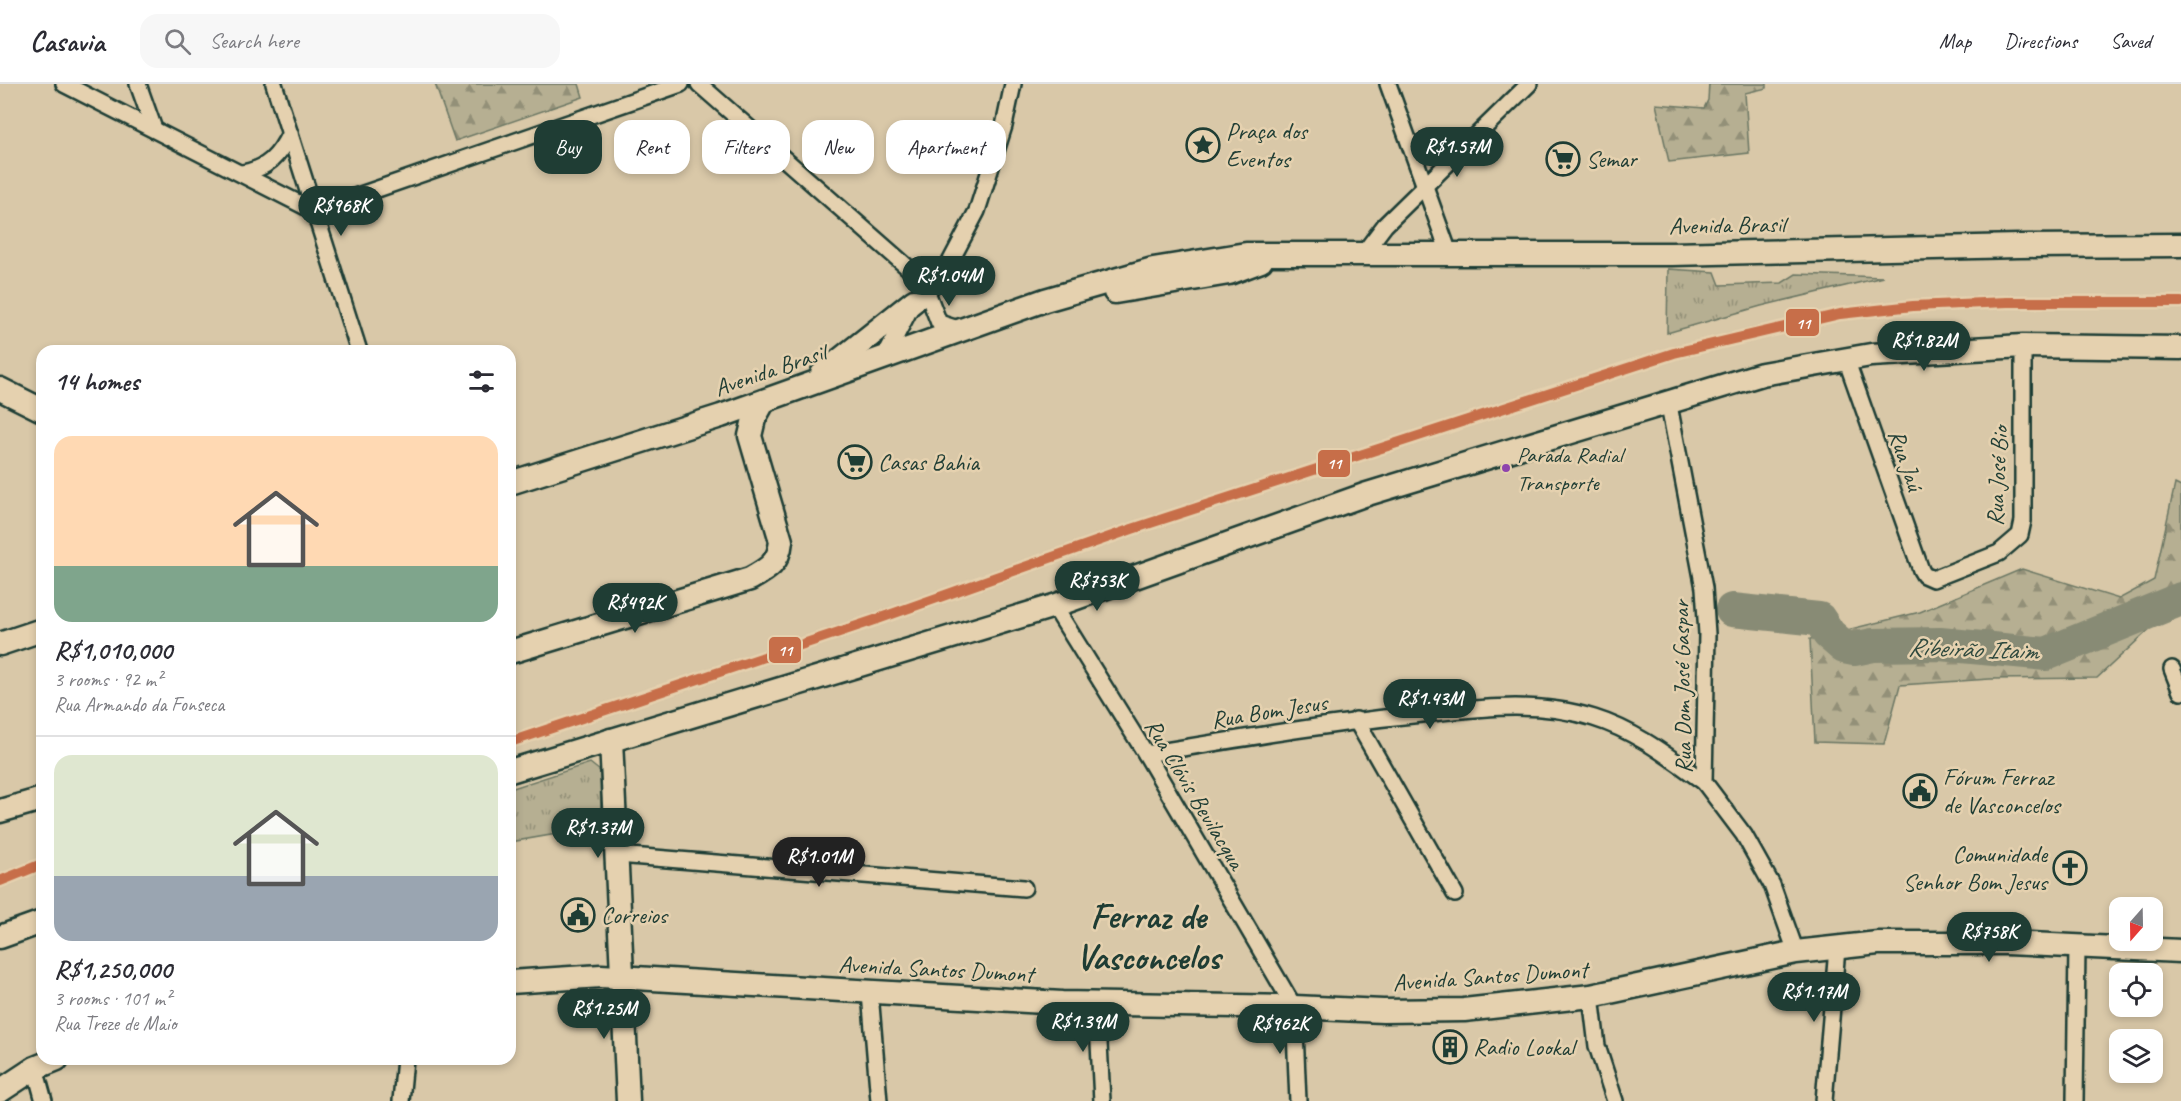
<!DOCTYPE html>
<html lang="en">
<head>
<meta charset="utf-8">
<style>
	:root { --surface:#fff; --page:#f7f7f7; --text:#2b2b33; --muted:#7c7c81; --line:#e1e1e2; --accent:#1f3d34 }
	body { margin:0; font-family:Caveat,sans-serif; background:var(--page); color:var(--text); height:100vh; display:flex; flex-direction:column; font-size:22px; white-space:nowrap }
	* { box-sizing:border-box; margin:0 }
	p { font-size:20px; color:var(--muted) }
	.icon { flex:none; width:33px; height:33px; fill:none; stroke:currentColor; stroke-width:2; stroke-linecap:round; stroke-linejoin:round }
	.map { position:relative; flex:1; overflow:hidden }
	.details { position:absolute; left:36px; top:261px; width:480px; height:720px; display:flex; flex-direction:column; background:var(--surface); border-radius:18px; box-shadow:0 3px 9px #0003 }
	.details>* { flex:none }
	.top-card { position:absolute; left:534px; top:36px; width:570px; height:54px; display:flex; gap:12px }
	.needle { width:39px; rotate:200deg }
	.controls { position:absolute; left:2109px; top:813px; display:grid; gap:12px }
	.controls a { display:grid; place-items:center; width:54px; height:54px; border-radius:12px; background:var(--surface); box-shadow:0 3px 9px #0003; font-size:30px }
	.price { position:absolute; translate:-50% -51px; padding:0 14px; border-radius:21px; background:var(--accent); color:#fff; font-size:20px; line-height:39px; filter:drop-shadow(0 2px 3px #0008) }
	.price::after { content:''; position:absolute; left:50%; top:36px; width:18px; height:14px; margin-left:-9px; background:inherit; clip-path:polygon(0 0,100% 0,50% 100%) }
	.price.on { background:#222; color:#fff }
	ul { padding:0; list-style:none }
	li { display:grid; align-content:center; gap:12px; height:318px; padding:0 18px }
	li+li { border-top:2px solid var(--line) }
	li span { display:grid; place-items:center; height:186px; border-radius:18px; color:#555 }
	li>.icon { margin-inline-start:auto }
	span .icon { width:108px; height:108px; fill:#fffc; stroke-width:1 }
	li b { font-size:26px }
	h2 { display:flex; justify-content:space-between; align-items:center; height:72px; padding:0 18px; font-size:26px }
	.pill { padding:0 21px; border-radius:18px; background:var(--surface); box-shadow:0 3px 9px #0003; font-size:21px; line-height:54px }
	.pill.on { background:var(--accent); color:#fff }
	header { display:flex; align-items:center; gap:36px; box-sizing:border-box; height:84px; padding:0 30px; background:var(--surface); border-bottom:2px solid var(--line) }
	header strong { font-size:28px }
	nav { display:flex; gap:33px; margin-inline-start:auto; font-size:21px }
	.search { width:420px; height:54px; background:var(--page); display:flex; align-items:center; gap:15px; box-sizing:border-box; padding:0 21px; border-radius:18px; color:var(--muted); font-size:22px }
	.map>svg:first-child { display:block }
	.forest { fill:url(#forest-firs); stroke:#6a7663; stroke-width:1.5 }
	.park { fill:url(#park-tufts); stroke:#6a7663; stroke-width:1.5 }
	.lines { fill:none; stroke-linecap:round; stroke-linejoin:round }
	.river { stroke:#888b75; stroke-width:34 }
	.street-casing { stroke:#1f3d34; stroke-width:20 }
	.secondary-casing { stroke:#1f3d34; stroke-width:27 }
	.street { stroke:#e5d1af; stroke-width:15 }
	.secondary { stroke:#e5d1af; stroke-width:22 }
	.rail-1-casing { stroke:#e5d1af; stroke-width:15 }
	.rail-1 { stroke:#c76e49; stroke-width:10 }
	.bus-dot { fill:#8e44ad; stroke:#e5d1af; stroke-width:2 }
	.labels { text-anchor:middle; dominant-baseline:central; stroke-width:5; stroke-linejoin:round; paint-order:stroke }
	.bus-label { font-size:22px; fill:#1f3d34; stroke:#e5d1af; text-anchor:start }
	.poi-label { font-size:24px; fill:#1f3d34; stroke:#e5d1af; text-anchor:start }
	.street-label { font-size:24px; fill:#1f3d34; stroke:#e5d1af }
	.water-label { font-size:26px; font-style:italic; fill:#2f493e; stroke:#e5d1af }
	.town-label { font-size:36px; font-weight:bold; fill:#1f3d34; stroke:#e5d1af }
	.line-badge { stroke:#e5d1af; stroke-width:2 }
	.badge-label { font-size:16px; text-anchor:middle; font-weight:bold; fill:#fff }
</style>
</head>
<body>
<header>
<strong>Casavia</strong>
<div class="search"><svg class="icon" aria-label="search" viewBox="0 0 24 24"><circle cx="10" cy="10" r="6"/><path d="M15 15l6 6"/></svg>Search here</div>
<nav><a>Map</a><a>Directions</a><a>Saved</a></nav>
</header>
<div class="map">
<svg width="2181" height="1017" viewBox="0 0 2181 1017">
	<defs>
		<pattern id="forest-firs" width="22" height="20" patternUnits="userSpaceOnUse" patternTransform="scale(1.5)"><rect width="22" height="20" fill="#b6af92"/><path d="M5 1l3.5 6h-7zM16 11l3.5 6h-7z" fill="#939078"/></pattern>
		<pattern id="park-tufts" width="24" height="20" patternUnits="userSpaceOnUse" patternTransform="scale(1.5)"><rect width="24" height="20" fill="#b6af92"/><path d="M3 7l-1-3M5 7V3M7 7l1-3M15 17l-1-3M17 17v-4M19 17l1-3" fill="none" stroke="#939078"/></pattern>
	</defs>
	<rect width="100%" height="100%" fill="#d9c8a8"/>
	<filter id="ink" filterUnits="userSpaceOnUse"><feTurbulence type="fractalNoise" baseFrequency=".0167" numOctaves="2"/><feDisplacementMap in="SourceGraphic" scale="12" xChannelSelector="R" yChannelSelector="G"/><feConvolveMatrix kernelMatrix="1 2 1 2 8 2 1 2 1" color-interpolation-filters="sRGB"/></filter>
	<g filter="url(#ink)">
		<!-- forest -->
		<g class="forest">
			<polygon points="435,0 579,0 583,13 455,57"/>
			<polygon points="1709,0 1767,0 1767,4 1745,9 1749,69 1669,78 1656,20 1704,24 1708,16"/>
			<polygon points="2175,400 2181,403 2181,530 2154,541 2097,594 1990,595 1900,601 1884,660 1815,658 1810,555 1920,528 2022,485 2119,515 2154,496"/>
		</g>
		<!-- park -->
		<g class="park">
			<polygon points="1668,185 1715,188 1720,201 1782,199 1796,190 1883,193 1761,222 1667,249"/>
			<polygon points="590,679 600,687 601,730 597,743 510,758 510,705"/>
		</g>
		<g class="lines">
			<!-- river -->
			<polyline class="river" points="1732,526 1819,535 1829,550 1844,563 1854,565 1873,561 1940,560 2046,570 2181,515"/>
			<defs>
				<g id="street">
					<polyline points="64,0 314,127 681,0"/>
					<polyline points="138,0 154,45"/>
					<polyline points="274,0 359,267"/>
					<polyline points="699,0 913,188 927,208 939,239 961,246"/>
					<polyline points="1388,0 1449,169"/>
					<path d="M242 89C267 85 279 72 290 49"/>
					<polyline points="1363,170 1385,141 1529,0"/>
					<polyline points="884,275 914,217 927,208 947,184 977,127 1004,42 1013,0"/>
					<polyline points="1846,275 1921,486 1924,491 1933,495 1999,469 2020,451 2023,437 2023,262"/>
					<polyline points="1668,316 1704,504 1707,550 1704,698 1744,751 1772,801 1796,868"/>
					<polyline points="1054,522 1146,670 1294,923 1298,1017"/>
					<polyline points="2172,585 2181,608"/>
					<polyline points="1356,636 1455,810"/>
					<path d="M1146 670C1238 655 1330 639 1422 630 1480 624 1538 616 1594 634 1636 647 1669 673 1704 698"/>
					<polyline points="618,771 1024,804"/>
					<polyline points="870,909 879,1017"/>
					<polyline points="1591,912 1597,962 1615,1017"/>
					<polyline points="1097,920 1102,1017"/>
					<polyline points="35,984 44,1017"/>
					<polyline points="401,1017 405,975"/>
					<polyline points="1824,1017 1837,864"/>
					<polyline points="2075,1017 2077,863"/>
				</g>
				<g id="secondary">
					<polyline points="1115,208 1229,189 1261,177"/>
					<polyline points="822,290 914,217"/>
					<polyline points="0,305 42,326"/>
					<polyline points="510,399 721,332 1045,216 1153,185 1246,170 1672,170 2019,162 2181,161"/>
					<polyline points="0,560 42,546"/>
					<path d="M510 568 750 495C768 485 779 479 781 457L750 352 754 335 764 317"/>
					<polyline points="611,656 628,1017"/>
					<polyline points="510,687 1054,522 1364,411 1762,290 1871,271 2023,262 2181,264"/>
					<polyline points="0,727 42,715"/>
					<polyline points="0,853 42,838"/>
					<polyline points="510,898 601,892 1062,919 1294,923 1383,927 1464,926 1591,912 1796,868 1878,859 2006,859 2181,867"/>
					<polyline points="0,1007 35,984 57,975"/>
				</g>
			</defs>
			<!-- street casing -->
			<use href="#street" class="street-casing"/>
			<!-- secondary casing -->
			<use href="#secondary" class="secondary-casing"/>
			<!-- street -->
			<use href="#street" class="street"/>
			<!-- secondary -->
			<use href="#secondary" class="secondary"/>
			<defs>
				<g id="rail-1">
					<polyline points="510,658 872,537 1132,445 1674,269 1840,230 1913,222 2007,218 2181,218"/>
					<polyline points="0,797 42,780"/>
				</g>
			</defs>
			<!-- rail-1 casing -->
			<use href="#rail-1" class="rail-1-casing"/>
			<!-- rail-1 -->
			<use href="#rail-1" class="rail-1"/>
		</g>
	</g>
	<!-- icons -->
	<defs>
		<symbol id="sight-ring" viewBox="-11 -11 22 22"><circle r="9.5" fill="#e5d1af" stroke="#1f3d34" stroke-width="1.5"/><path d="M0-6L1.8-2.2L6-1.7L2.9 1.2L3.7 5.4L0 3.3L-3.7 5.4L-2.9 1.2L-6-1.7L-1.8-2.2Z" fill="#1f3d34"/></symbol>
		<symbol id="supermarket-ring" viewBox="-11 -11 22 22"><circle r="9.5" fill="#e5d1af" stroke="#1f3d34" stroke-width="1.5"/><path d="M-6-5.5h2.5l.6 2H6L4.5 2H-2.5L-4.4-4H-6ZM-1.5 3.2a1.3 1.3 0 1 0 .1 0ZM3 3.2a1.3 1.3 0 1 0 .1 0Z" fill="#1f3d34"/></symbol>
		<symbol id="civic-ring" viewBox="-11 -11 22 22"><circle r="9.5" fill="#e5d1af" stroke="#1f3d34" stroke-width="1.5"/><path d="M-.6-6.5H3V-4.5H.6V-3L4-1V1h2V6H-6V1h2V-1L-.6-3ZM-1.2 2.5V6h2.4V2.5Z" fill="#1f3d34"/></symbol>
		<symbol id="church-ring" viewBox="-11 -11 22 22"><circle r="9.5" fill="#e5d1af" stroke="#1f3d34" stroke-width="1.5"/><path d="M-1.2-6h2.4v3.5h3.3v2.4h-3.3V6h-2.4V-.1h-3.3v-2.4h3.3Z" fill="#1f3d34"/></symbol>
		<symbol id="building-ring" viewBox="-11 -11 22 22"><circle r="9.5" fill="#e5d1af" stroke="#1f3d34" stroke-width="1.5"/><path d="M-4-6H4V6H1V3H-1V6H-4ZM-2.5-4.3h1.7v1.8h-1.7ZM.8-4.3h1.7v1.8H.8ZM-2.5-1h1.7V.8h-1.7ZM.8-1h1.7V.8H.8Z" fill="#1f3d34"/></symbol>
	</defs>
	<g fill-rule="evenodd">
		<use href="#sight-ring" x="1184" y="42" width="38" height="38"/>
		<use href="#supermarket-ring" x="1544" y="56" width="38" height="38"/>
		<use href="#supermarket-ring" x="836" y="359" width="38" height="38"/>
		<use href="#civic-ring" x="1901" y="688" width="38" height="38"/>
		<use href="#church-ring" x="2051" y="765" width="38" height="38"/>
		<use href="#civic-ring" x="559" y="812" width="38" height="38"/>
		<use href="#building-ring" x="1431" y="944" width="38" height="38"/>
	</g>
	<!-- markers -->
	<circle class="bus-dot" cx="1506" cy="384" r="5"/>
	<g class="labels">
		<!-- bus labels -->
		<g class="bus-label">
			<text x="1517" y="371">Parada Radial<tspan x="1517" dy="28">Transporte</tspan></text>
		</g>
		<!-- poi labels -->
		<g class="poi-label">
			<text x="1226" y="47">Praça dos<tspan x="1226" dy="28">Eventos</tspan></text>
			<text x="1586" y="75">Semar</text>
			<text x="878" y="378">Casas Bahia</text>
			<text x="1943" y="693">Fórum Ferraz<tspan x="1943" dy="28">de Vasconcelos</tspan></text>
			<text x="2047" y="770" text-anchor="end">Comunidade<tspan x="2047" dy="28">Senhor Bom Jesus</tspan></text>
			<text x="601" y="831">Correios</text>
			<text x="1473" y="963">Radio Lookal</text>
		</g>
		<!-- street labels -->
		<g class="street-label">
			<text transform="translate(1727 141) rotate(-1)">Avenida Brasil</text>
			<text transform="translate(770 286) rotate(-19)">Avenida Brasil</text>
			<text transform="translate(1906 376) rotate(71)">Rua Jaú</text>
			<text transform="translate(1997 392) rotate(-87)">Rua José Bio</text>
			<text transform="translate(1682 603) rotate(-91)">Rua Dom José Gaspar</text>
			<text transform="translate(1269 627) rotate(-9)">Rua Bom Jesus</text>
			<text transform="translate(1195 710) rotate(59)">Rua Clóvis Bevilacqua</text>
			<text transform="translate(936 885) rotate(3)">Avenida Santos Dumont</text>
			<text transform="translate(1490 892) rotate(-4)">Avenida Santos Dumont</text>
		</g>
		<!-- water labels -->
		<g class="water-label">
			<text transform="translate(1973 565) rotate(2)">Ribeirão Itaim</text>
		</g>
		<!-- town labels -->
		<g class="town-label">
			<text x="1148" y="832">Ferraz de<tspan x="1148" dy="41">Vasconcelos</tspan></text>
		</g>
	</g>
	<g class="line-badge">
		<rect x="1785" y="224" width="35" height="29" rx="6" fill="#c76e49"/>
		<rect x="1317" y="365" width="34" height="29" rx="6" fill="#c76e49"/>
		<rect x="768" y="552" width="34" height="28" rx="6" fill="#c76e49"/>
	</g>
	<g class="badge-label">
		<text x="1803" y="245">11</text>
		<text x="1334" y="385">11</text>
		<text x="785" y="572">11</text>
	</g>
</svg>
<div class="controls">
<a><svg class="needle" viewBox="-14 -14 28 28"><path d="M0-13l5 13h-10z" fill="#e53935"/><path d="M0 13l5-13h-10z" fill="#7c7c81"/></svg></a>
<a><svg class="icon" aria-label="locate" viewBox="0 0 24 24"><circle cx="12" cy="12" r="6"/><path d="M12 2v4M12 18v4M2 12h4M18 12h4"/></svg></a>
<a><svg class="icon" aria-label="layers" viewBox="0 0 24 24"><path d="M12 4l9 5-9 5-9-5zM3 14l9 5 9-5"/></svg></a>
</div>
<b class="price" style="left:1457px;top:94px">R$1.57M</b>
<b class="price" style="left:341px;top:153px">R$968K</b>
<b class="price" style="left:949px;top:223px">R$1.04M</b>
<b class="price" style="left:1924px;top:288px">R$1.82M</b>
<b class="price" style="left:1097px;top:528px">R$753K</b>
<b class="price" style="left:635px;top:550px">R$492K</b>
<b class="price" style="left:1430px;top:646px">R$1.43M</b>
<b class="price" style="left:598px;top:775px">R$1.37M</b>
<b class="price on" style="left:819px;top:804px">R$1.01M</b>
<b class="price" style="left:1989px;top:879px">R$758K</b>
<b class="price" style="left:1814px;top:939px">R$1.17M</b>
<b class="price" style="left:604px;top:956px">R$1.25M</b>
<b class="price" style="left:1083px;top:969px">R$1.39M</b>
<b class="price" style="left:1280px;top:971px">R$962K</b>
<div class="top-card">
<a class="pill on">Buy</a>
<a class="pill">Rent</a>
<a class="pill">Filters</a>
<a class="pill">New</a>
<a class="pill">Apartment</a>
</div>
<section class="details">
<h2>14 homes<svg class="icon" aria-label="filters" viewBox="0 0 24 24"><path d="M4 7h16M4 17h16"/><circle cx="9" cy="7" r="2"/><circle cx="15" cy="17" r="2"/></svg></h2>
<ul>
<li><span style="background:linear-gradient(#ffd9b3 70%,#7fa58c 0)"><svg class="icon" aria-label="home" viewBox="0 0 24 24"><path d="M3 11l9-7 9 7M6 9v11h12V9"/></svg></span><div><b>R$1,010,000</b><p>3 rooms · 92 m²</p><p>Rua Armando da Fonseca</p></div></li>
<li><span style="background:linear-gradient(#dfe7d0 65%,#9aa5b1 0)"><svg class="icon" aria-label="home" viewBox="0 0 24 24"><path d="M3 11l9-7 9 7M6 9v11h12V9"/></svg></span><div><b>R$1,250,000</b><p>3 rooms · 101 m²</p><p>Rua Treze de Maio</p></div></li>
</ul>
</section>
</div>
</body>
</html>
